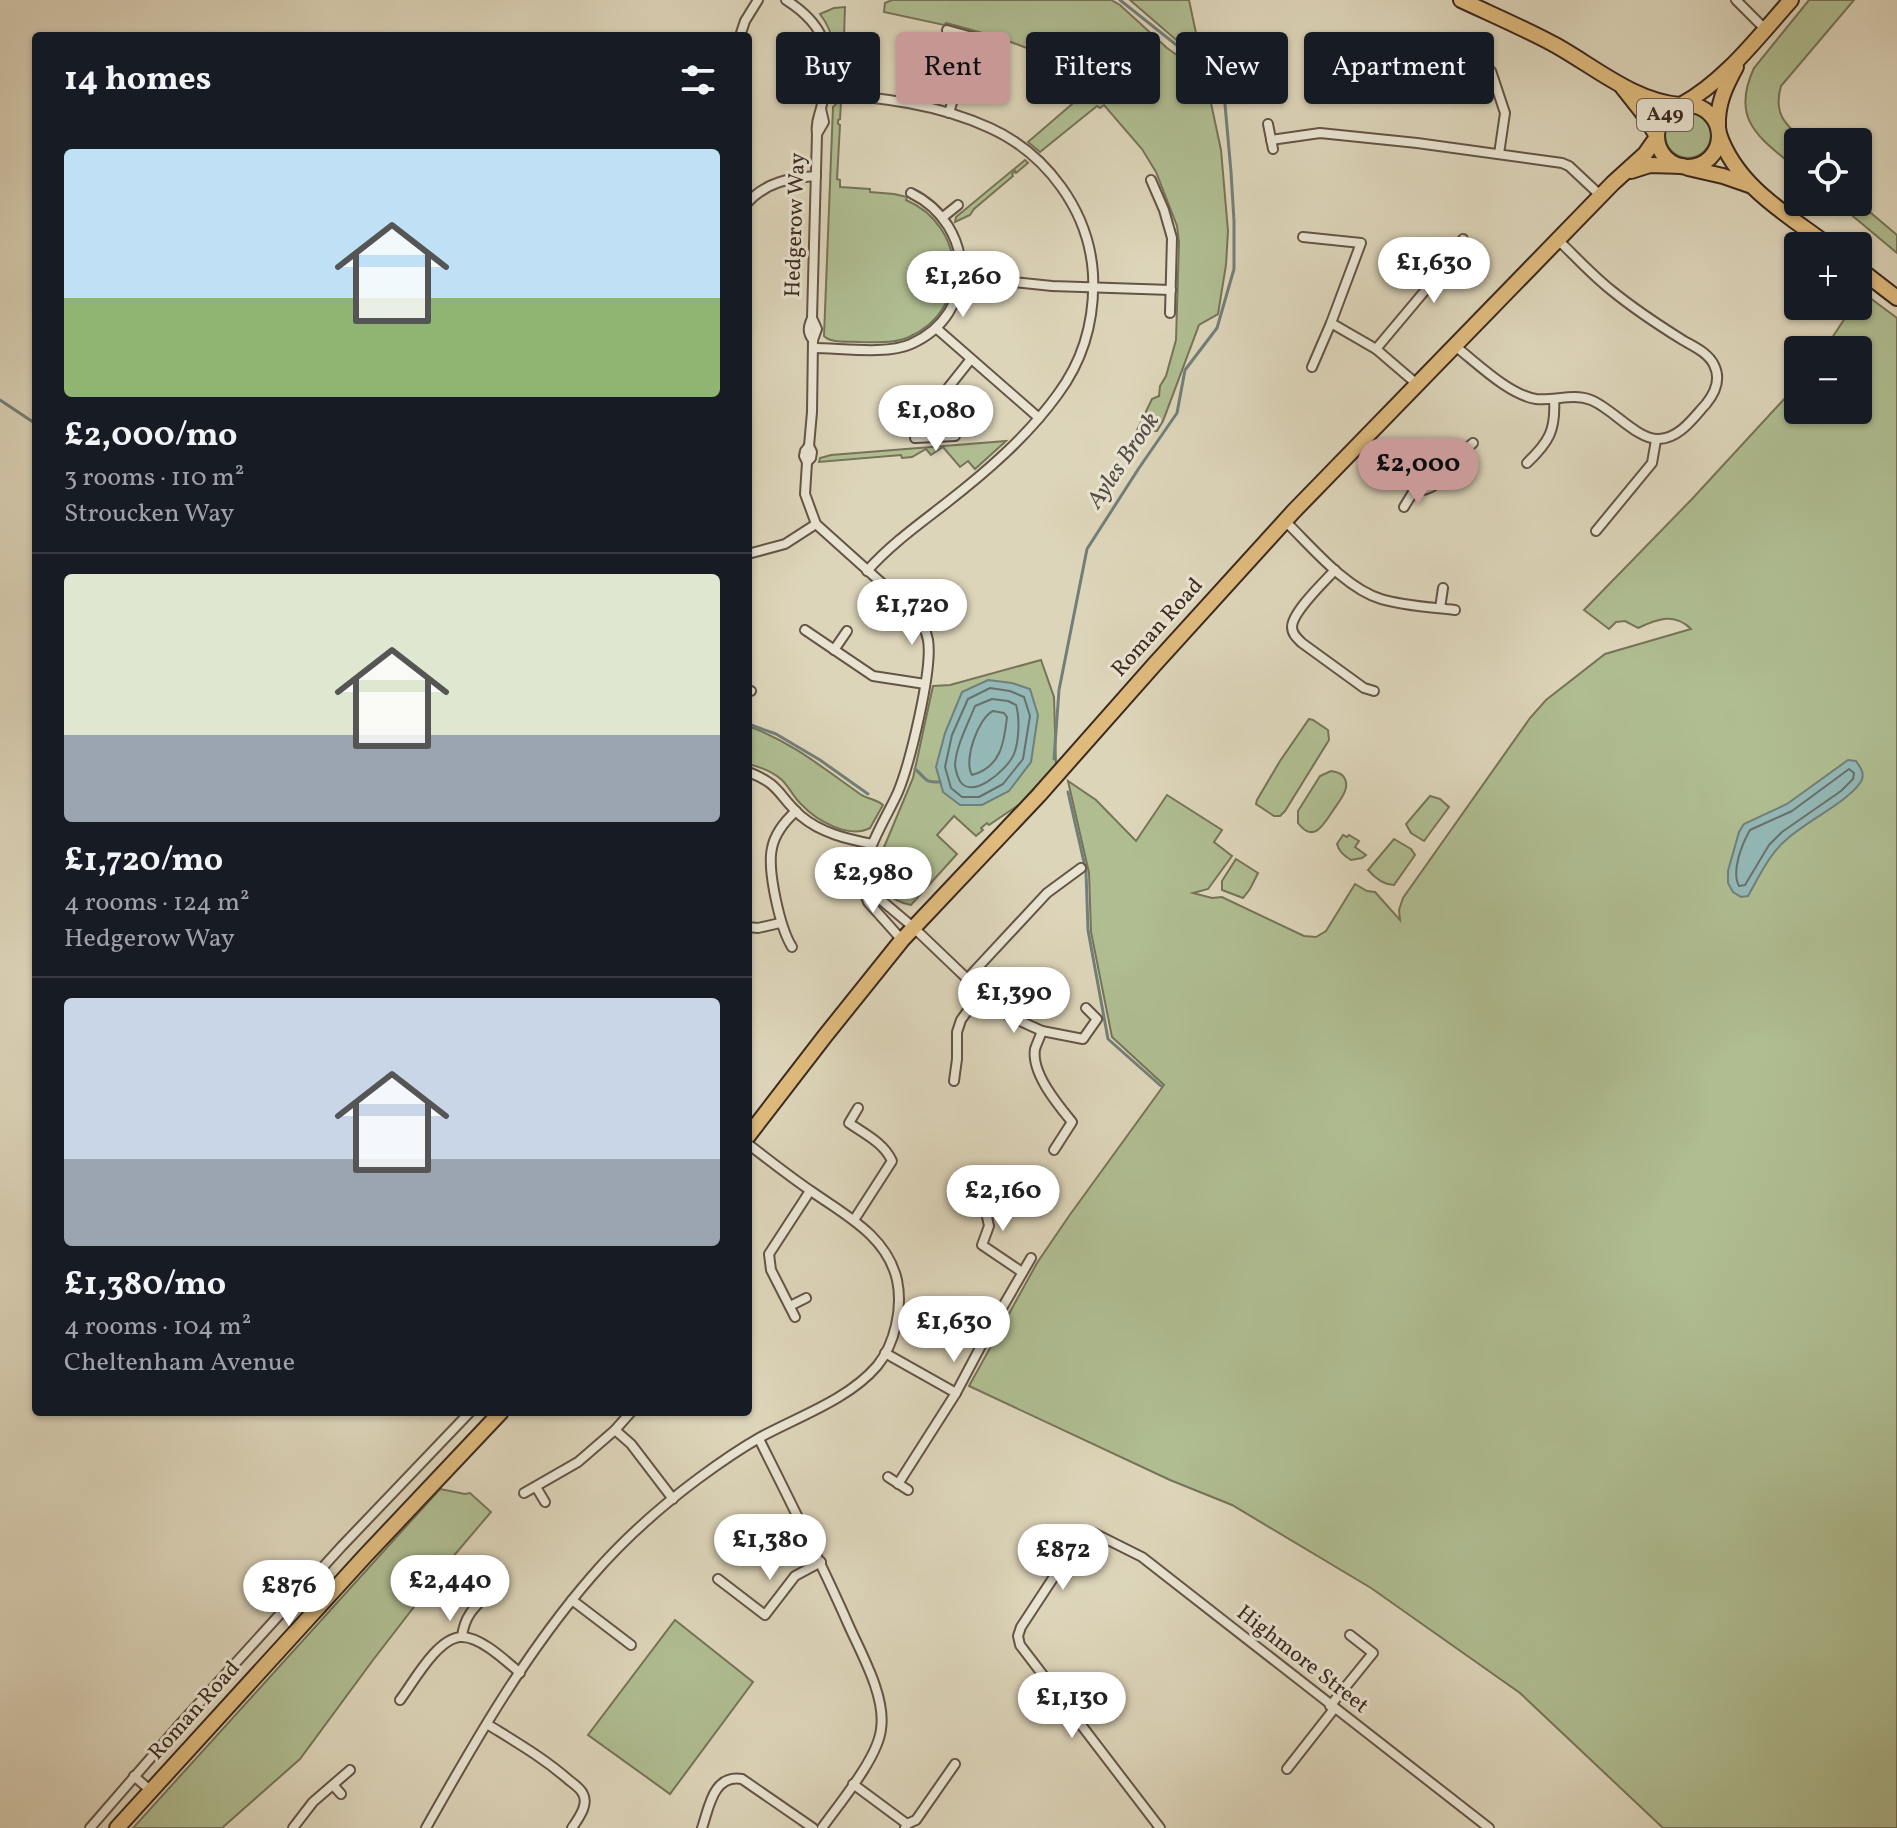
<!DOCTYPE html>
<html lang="en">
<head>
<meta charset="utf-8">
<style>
	:root { --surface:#171b24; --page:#242831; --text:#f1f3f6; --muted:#9ea1a6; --line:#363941; --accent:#c59692 }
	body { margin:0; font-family:Vollkorn,serif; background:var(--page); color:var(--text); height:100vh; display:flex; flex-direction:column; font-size:30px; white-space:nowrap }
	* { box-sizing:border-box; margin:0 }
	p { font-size:26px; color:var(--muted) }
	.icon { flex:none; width:44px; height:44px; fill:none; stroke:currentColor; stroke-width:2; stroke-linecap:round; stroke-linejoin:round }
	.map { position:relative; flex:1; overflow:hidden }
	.details { position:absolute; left:32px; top:32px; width:720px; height:1384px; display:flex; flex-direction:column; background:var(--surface); border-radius:8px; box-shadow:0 2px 6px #0004 }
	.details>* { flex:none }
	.banner { position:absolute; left:776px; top:32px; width:760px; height:72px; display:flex; gap:16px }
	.buttons { position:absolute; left:1784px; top:128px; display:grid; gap:16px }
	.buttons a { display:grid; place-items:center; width:88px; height:88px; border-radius:8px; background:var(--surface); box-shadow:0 2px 6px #0004; font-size:40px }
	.price { position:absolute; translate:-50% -68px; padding:0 18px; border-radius:28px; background:#fff; color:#222; font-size:26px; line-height:52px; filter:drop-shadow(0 2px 4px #0008) }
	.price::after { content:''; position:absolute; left:50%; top:48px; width:24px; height:18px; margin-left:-12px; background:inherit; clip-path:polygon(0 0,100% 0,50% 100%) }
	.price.active { background:var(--accent); color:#111 }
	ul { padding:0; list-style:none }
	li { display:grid; align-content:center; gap:16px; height:424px; padding:0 32px }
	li+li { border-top:2px solid var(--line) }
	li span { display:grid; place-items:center; height:248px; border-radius:8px; color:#555 }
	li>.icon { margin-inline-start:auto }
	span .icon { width:144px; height:144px; fill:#fffc; stroke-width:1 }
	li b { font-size:34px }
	h2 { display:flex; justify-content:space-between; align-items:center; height:96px; padding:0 32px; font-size:34px }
	.pill { padding:0 28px; border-radius:8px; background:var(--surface); box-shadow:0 2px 6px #0004; font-size:28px; line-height:72px }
	.pill.active { background:var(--accent); color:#111 }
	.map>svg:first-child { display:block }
	.green { fill:#afbd91; stroke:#767358; stroke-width:2 }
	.water { fill:#94b8b6; stroke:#717f7a; stroke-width:2 }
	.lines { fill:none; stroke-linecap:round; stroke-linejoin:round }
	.shore { stroke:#68706b; stroke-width:2 }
	.stream { stroke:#717f7a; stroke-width:3 }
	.minor-casing { stroke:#645446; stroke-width:12 }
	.primary-casing { stroke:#3c2920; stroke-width:18 }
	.trunk-casing { stroke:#3c2920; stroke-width:18 }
	.minor { stroke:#e9e4d2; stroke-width:8 }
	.primary { stroke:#deba7d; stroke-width:14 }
	.trunk { stroke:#deba7d; stroke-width:14 }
	.labels { text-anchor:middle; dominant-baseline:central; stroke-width:6; stroke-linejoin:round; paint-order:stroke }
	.shield { fill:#e9e4d2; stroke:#706155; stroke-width:2 }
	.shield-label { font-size:20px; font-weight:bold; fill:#3c2920 }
	.street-label { font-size:22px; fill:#3c2920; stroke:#e9e4d2 }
	.water-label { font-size:24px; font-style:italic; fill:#524d46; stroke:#e9e4d2 }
</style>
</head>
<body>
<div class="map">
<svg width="1897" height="1828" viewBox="0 0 1897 1828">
	<rect width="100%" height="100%" fill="#ddd5ba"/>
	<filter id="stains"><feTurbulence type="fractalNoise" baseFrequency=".0025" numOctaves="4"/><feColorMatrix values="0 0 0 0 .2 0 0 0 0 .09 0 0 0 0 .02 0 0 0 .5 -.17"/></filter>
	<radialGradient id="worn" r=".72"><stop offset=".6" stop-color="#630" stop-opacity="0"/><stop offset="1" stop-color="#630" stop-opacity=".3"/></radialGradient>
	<!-- green -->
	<g class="green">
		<path d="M892 0H1111L1120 5 1167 48 1205 75 1221 150 1228 231 1226 265 1218 314 1199 325 1163 421 1157 431 1137 430 1152 399 1159 396 1160 386 1166 376 1176 340 1179 242 1177 226 1156 172 1142 149 1104 105 1100 108 1097 106 1040 152 1028 142 1086 92C1059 51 992 35 946 23L944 25 884 12 885 3Z"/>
		<polygon points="1130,0 1189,0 1201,57 1182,45"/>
		<path d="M1809 0H1854L1781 86C1773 114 1785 124 1805 142H1798V170C1762 139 1729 122 1754 68Z"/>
		<path d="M845 7 843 66H841V72H843L842 87H838L835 82C837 57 836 35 820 14L834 8Z"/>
		<path d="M838 102H841L840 119 838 120V124L840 125 837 179 840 180V187L870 189V192L894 194 907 197 906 200C967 226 971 310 909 337 894 344 876 342 860 342 848 341 832 344 824 336L833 107Z"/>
		<circle cx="1688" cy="135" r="23"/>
		<polygon points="1025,160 1028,163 1016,173 1015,171 1012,174 1013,176 974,209 970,215 955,222 956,217"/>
		<polygon points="1836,202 1858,202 1897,235 1897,253"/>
		<path d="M1862 292 1897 318V1828H1663L1520 1693 1371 1588 1232 1505 1170 1480 969 1386 1037 1263 1069 1216 1164 1085 1112 1037 1091 932 1089 873 1068 781 1096 800 1136 841 1167 795 1222 830 1214 842 1232 856 1208 889 1193 893 1212 898 1222 897 1304 936 1316 937 1326 931 1355 884 1367 891 1375 892 1400 920 1399 910 1403 898 1530 718 1546 700 1605 654 1691 629C1675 612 1657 619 1638 628L1625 621 1616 622 1609 629 1584 610 1692 499 1798 384V410H1858V350H1824L1853 306H1858V298Z"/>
		<polygon points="1006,441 975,469 968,461 960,467 943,447 931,455 926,449 912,457 902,458 901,455 819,462 820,458 831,455"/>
		<path d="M1041 660 1054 697 1056 764 1020 804 989 825 987 823 981 828 983 830 976 836 954 816 937 835 957 854 911 905C887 900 880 888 877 864L913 778 933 686 950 685Z"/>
		<polygon points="1309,719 1313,720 1328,730 1329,740 1285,811 1280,816 1274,816 1256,804 1257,800 1280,761"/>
		<path d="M748 726C792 742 823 768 860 794 867 799 876 799 883 805L870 828C849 839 817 821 802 805 794 798 790 788 782 780 772 771 761 767 748 764Z"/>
		<path d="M1331 771C1338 772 1344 774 1346 782 1348 792 1337 804 1332 812 1323 826 1313 843 1298 823V811L1320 776Z"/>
		<polygon points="1430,796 1440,799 1449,807 1424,841 1411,833 1406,824"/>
		<path d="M1343 835 1347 837 1349 835 1359 841 1355 847 1366 855 1362 858 1351 860C1344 856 1339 852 1337 844Z"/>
		<path d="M1394 839 1411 849 1415 855 1394 885C1383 885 1375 878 1368 870Z"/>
		<polygon points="1236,859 1258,873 1250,889 1243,898 1222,890 1222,881"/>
		<polygon points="440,1489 465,1494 470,1493 491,1512 451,1559 373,1660 300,1759 222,1828 133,1828"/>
		<polygon points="675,1620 753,1682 670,1794 588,1735"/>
	</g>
	<!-- water -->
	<g class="water">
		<polygon points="988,680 1012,683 1030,689 1038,715 1031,762 1009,791 982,805 960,805 943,792 936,767 945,733 962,692"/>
		<path d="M1848 760 1856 761C1861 768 1866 775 1860 783 1846 803 1805 822 1786 840 1769 854 1759 877 1748 896L1741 897 1733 892 1728 883V871L1739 832 1744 824 1787 804Z"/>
	</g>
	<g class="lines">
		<!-- shore -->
		<g class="shore">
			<polygon points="990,688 1010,691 1024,697 1030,716 1023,759 1003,784 979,797 962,797 951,788 945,767 952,735 968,699"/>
			<path d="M992 699 1008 701 1016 705C1020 718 1019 741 1014 754 1008 769 968 805 958 777 957 775 955 767 955 765 956 746 968 724 975 706Z"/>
			<path d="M993 711 1004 713 1007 717C1004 743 1001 767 972 775 963 761 978 718 993 711Z"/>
			<path d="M1849 769 1854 773 1853 779 1841 791 1782 832 1769 845 1745 885 1739 886C1731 871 1742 844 1750 830L1792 811Z"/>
		</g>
		<!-- stream -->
		<g class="stream">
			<polyline points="0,400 36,424"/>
			<polyline points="748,724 776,734 820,760 868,794"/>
			<polyline points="1054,759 1059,690 1087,549 1139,468 1177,413 1185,370 1217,328 1234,269 1234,221 1231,172 1223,82 1120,0"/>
			<path d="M915 769C926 778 924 783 940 782"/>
			<polyline points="1068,792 1086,871 1088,930 1108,1039 1161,1086"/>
		</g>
		<defs>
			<g id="minor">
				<path d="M786 0C830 28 832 55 822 104 820 115 815 121 817 134L812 318C808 327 807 332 813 340"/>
				<polyline points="1736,0 1765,29"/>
				<polyline points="947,30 994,43"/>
				<polyline points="740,36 745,21 758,0"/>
				<polyline points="1491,71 1505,113 1499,154"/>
				<path d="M824 94C880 97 938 104 990 128 1047 154 1089 211 1093 274 1095 318 1084 359 1058 394 1027 437 986 472 945 504 918 525 890 545 867 571"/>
				<polyline points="949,113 971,37"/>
				<polyline points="1268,124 1273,149"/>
				<polyline points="817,134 824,122 821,109"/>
				<polyline points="1271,140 1320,133 1417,143 1562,163 1569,166 1601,196"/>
				<polyline points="1151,180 1164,210 1172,238 1170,313"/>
				<path d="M748 202C767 182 789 178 816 176"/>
				<polyline points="943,217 958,205"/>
				<polyline points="1303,237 1361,243 1331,323 1376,349 1418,385"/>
				<polyline points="1004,281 1052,286 1171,290"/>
				<polyline points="936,328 1039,418"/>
				<path d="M1455 346C1477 363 1509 395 1536 399 1555 401 1573 393 1591 400 1612 408 1637 440 1659 439 1680 438 1693 418 1706 404 1715 393 1721 379 1714 365 1708 352 1692 346 1681 339 1657 324 1633 308 1611 290 1592 275 1575 256 1558 240"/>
				<path d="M813 348C841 348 887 355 911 344 979 314 976 225 911 193"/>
				<polyline points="1376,349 1449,262 1463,239"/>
				<polyline points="1312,367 1331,323"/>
				<polyline points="940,437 940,398 971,359"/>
				<polyline points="915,438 955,436"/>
				<path d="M1365 440C1377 451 1392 461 1403 475 1407 480 1409 486 1415 489 1426 493 1437 484 1443 477 1455 465 1459 454 1473 443"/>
				<path d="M809 446 805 451 804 456 807 462 805 494 816 524 914 612C921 621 926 629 928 640 933 669 910 763 898 792 884 824 852 866 868 902L902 940"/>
				<polyline points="807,462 811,458 812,452 809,446 812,412 813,340 817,329 812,318"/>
				<path d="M1527 463C1549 442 1556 430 1554 399"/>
				<polyline points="1404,507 1415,489"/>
				<path d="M1285 521C1311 546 1345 588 1381 599 1404 606 1430 607 1455 610"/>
				<polyline points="1596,531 1652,463 1656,440"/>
				<polyline points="748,554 785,544 816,524"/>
				<path d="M1335 570C1325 581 1292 612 1292 627 1292 634 1297 638 1302 643L1364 688 1374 691"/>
				<polyline points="1440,608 1443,588"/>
				<polyline points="805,630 873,676 925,684"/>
				<polyline points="834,650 847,631"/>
				<polyline points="748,690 751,691"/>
				<path d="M748 772C781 784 778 796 801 816 821 833 847 839 872 844"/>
				<polyline points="865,872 881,900 913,927 981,992 1009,1016 1042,1031 1083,1039 1097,1019 1086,1008"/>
				<polyline points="748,927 758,928 780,923"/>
				<path d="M792 947C780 928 767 870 772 848 775 833 785 821 796 811"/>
				<polyline points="967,979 1047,893 1081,868"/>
				<path d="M1042 1031C1040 1037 1037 1043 1035 1049 1031 1073 1058 1105 1072 1122L1054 1150"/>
				<polyline points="954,1081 957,1059 957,1032 961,1020 981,992"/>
				<polyline points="991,1187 986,1202 986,1212 989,1226 982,1245 1022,1272"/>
				<path d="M854 1220 892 1161C884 1143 865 1134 849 1123L858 1108"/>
				<polyline points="790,1306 806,1298"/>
				<polyline points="795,1317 771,1270 769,1254 810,1191"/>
				<polyline points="885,1353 956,1393"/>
				<polyline points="615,1430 631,1412"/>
				<path d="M759 1439C790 1501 821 1562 849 1626 862 1655 886 1697 881 1729 878 1758 839 1804 822 1828"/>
				<polyline points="888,1477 908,1490"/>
				<polyline points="898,1484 956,1393 991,1327 1031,1258"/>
				<polyline points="536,1487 545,1502"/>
				<polyline points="524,1493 578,1462 615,1430 631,1444 673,1499"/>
				<polyline points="718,1579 765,1615 795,1576 821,1562"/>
				<polyline points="572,1600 631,1645"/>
				<path d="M462 1637C464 1617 474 1607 488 1594"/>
				<path d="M400 1700C413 1683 437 1638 461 1637 480 1636 506 1661 520 1673"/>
				<polyline points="1330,1706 1373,1653 1350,1635"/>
				<path d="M487 1724C516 1742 544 1758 570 1781 574 1784 581 1789 583 1794 589 1805 578 1819 572 1828"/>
				<polyline points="1287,1769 1334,1709"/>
				<polyline points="134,1776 151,1791"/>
				<polyline points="853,1784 907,1824"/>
				<polyline points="333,1785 341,1794"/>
				<polyline points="90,1828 181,1723 342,1546 470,1412"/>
				<polyline points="293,1828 313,1802 350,1770"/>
				<path d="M426 1828C475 1741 526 1652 592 1576 623 1540 660 1507 699 1478 718 1464 738 1450 759 1438 797 1417 848 1400 877 1366 895 1344 903 1308 897 1280 887 1236 845 1215 811 1191 789 1176 769 1160 748 1144"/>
				<path d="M702 1828C709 1808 713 1774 742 1779L813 1828"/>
				<polyline points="905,1828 907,1824 916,1820 955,1764"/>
				<polyline points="1160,1828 1020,1645 1018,1636 1021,1627 1080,1537 1087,1532 1094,1533 1142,1557 1489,1828"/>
			</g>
			<g id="primary">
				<path d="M1681 105C1725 81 1758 37 1791 0"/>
				<path d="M1718 127C1717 104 1725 87 1736 67"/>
				<polyline points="1631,171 1650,165 1682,166"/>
				<polyline points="748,1136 825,1036 902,940 1039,795 1154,665 1293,512 1613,183 1645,154 1657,137"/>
				<polyline points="117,1828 365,1556 501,1412"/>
			</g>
			<g id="trunk">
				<path d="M1461 0C1493 15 1526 29 1557 46 1596 68 1634 101 1680 105"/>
				<polyline points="1623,88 1642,112 1657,136"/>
				<circle cx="1688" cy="136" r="31"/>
				<path d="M1719 134C1737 187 1787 214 1829 246"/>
				<polyline points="1688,168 1723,176 1749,185"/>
				<polyline points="1858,268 1897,298"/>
			</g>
		</defs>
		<!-- minor casing -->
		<use href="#minor" class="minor-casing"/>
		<!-- primary casing -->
		<use href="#primary" class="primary-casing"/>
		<!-- trunk casing -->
		<use href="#trunk" class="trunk-casing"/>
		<!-- minor -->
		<use href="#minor" class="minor"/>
		<!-- primary -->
		<use href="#primary" class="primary"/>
		<!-- trunk -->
		<use href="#trunk" class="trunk"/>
	</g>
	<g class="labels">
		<!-- shield labels -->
		<rect class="shield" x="1637" y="99" width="56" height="32" rx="6"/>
		<g class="shield-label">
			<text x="1665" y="115">A49</text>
		</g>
		<!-- street labels -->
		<g class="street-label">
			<text transform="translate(796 225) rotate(-88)">Hedgerow Way</text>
			<text transform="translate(1158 628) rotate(-48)">Roman Road</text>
			<text transform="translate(1302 1660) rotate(38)">Highmore Street</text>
			<text transform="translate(195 1711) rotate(-48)">Roman Road</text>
		</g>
		<!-- water labels -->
		<g class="water-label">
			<text transform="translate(1124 461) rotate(-56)">Ayles Brook</text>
		</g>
	</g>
	<rect width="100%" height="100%" filter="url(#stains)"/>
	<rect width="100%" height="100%" fill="url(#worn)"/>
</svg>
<div class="buttons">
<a><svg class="icon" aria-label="locate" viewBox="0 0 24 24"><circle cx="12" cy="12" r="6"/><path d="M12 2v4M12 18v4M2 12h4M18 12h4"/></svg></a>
<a>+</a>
<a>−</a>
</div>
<b class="price" style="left:1434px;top:305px">£1,630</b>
<b class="price" style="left:963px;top:319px">£1,260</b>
<b class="price" style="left:936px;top:453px">£1,080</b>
<b class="price active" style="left:1418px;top:506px">£2,000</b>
<b class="price" style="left:912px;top:647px">£1,720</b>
<b class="price" style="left:873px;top:915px">£2,980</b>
<b class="price" style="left:1014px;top:1035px">£1,390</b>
<b class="price" style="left:1003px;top:1233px">£2,160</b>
<b class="price" style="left:954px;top:1364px">£1,630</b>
<b class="price" style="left:770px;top:1582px">£1,380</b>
<b class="price" style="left:1063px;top:1592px">£872</b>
<b class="price" style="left:450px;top:1623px">£2,440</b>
<b class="price" style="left:289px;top:1628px">£876</b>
<b class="price" style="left:1072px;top:1740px">£1,130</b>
<div class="banner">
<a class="pill">Buy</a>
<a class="pill active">Rent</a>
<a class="pill">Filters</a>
<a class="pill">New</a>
<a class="pill">Apartment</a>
</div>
<section class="details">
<h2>14 homes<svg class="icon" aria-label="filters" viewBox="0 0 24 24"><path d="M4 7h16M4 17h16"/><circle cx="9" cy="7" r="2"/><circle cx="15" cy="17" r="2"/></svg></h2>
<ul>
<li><span style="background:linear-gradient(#bfe0f5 60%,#8fb573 0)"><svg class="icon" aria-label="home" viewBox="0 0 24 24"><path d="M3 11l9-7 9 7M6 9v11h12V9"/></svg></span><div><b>£2,000/mo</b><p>3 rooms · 110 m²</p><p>Stroucken Way</p></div></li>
<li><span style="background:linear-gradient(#dfe7d0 65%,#9aa5b1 0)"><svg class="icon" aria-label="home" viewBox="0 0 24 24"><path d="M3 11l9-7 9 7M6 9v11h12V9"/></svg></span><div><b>£1,720/mo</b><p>4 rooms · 124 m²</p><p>Hedgerow Way</p></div></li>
<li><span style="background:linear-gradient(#c9d6e8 65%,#9aa5b1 0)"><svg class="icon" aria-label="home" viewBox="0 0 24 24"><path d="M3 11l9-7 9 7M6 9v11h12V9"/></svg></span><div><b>£1,380/mo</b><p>4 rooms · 104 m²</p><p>Cheltenham Avenue</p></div></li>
</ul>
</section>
</div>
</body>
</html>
